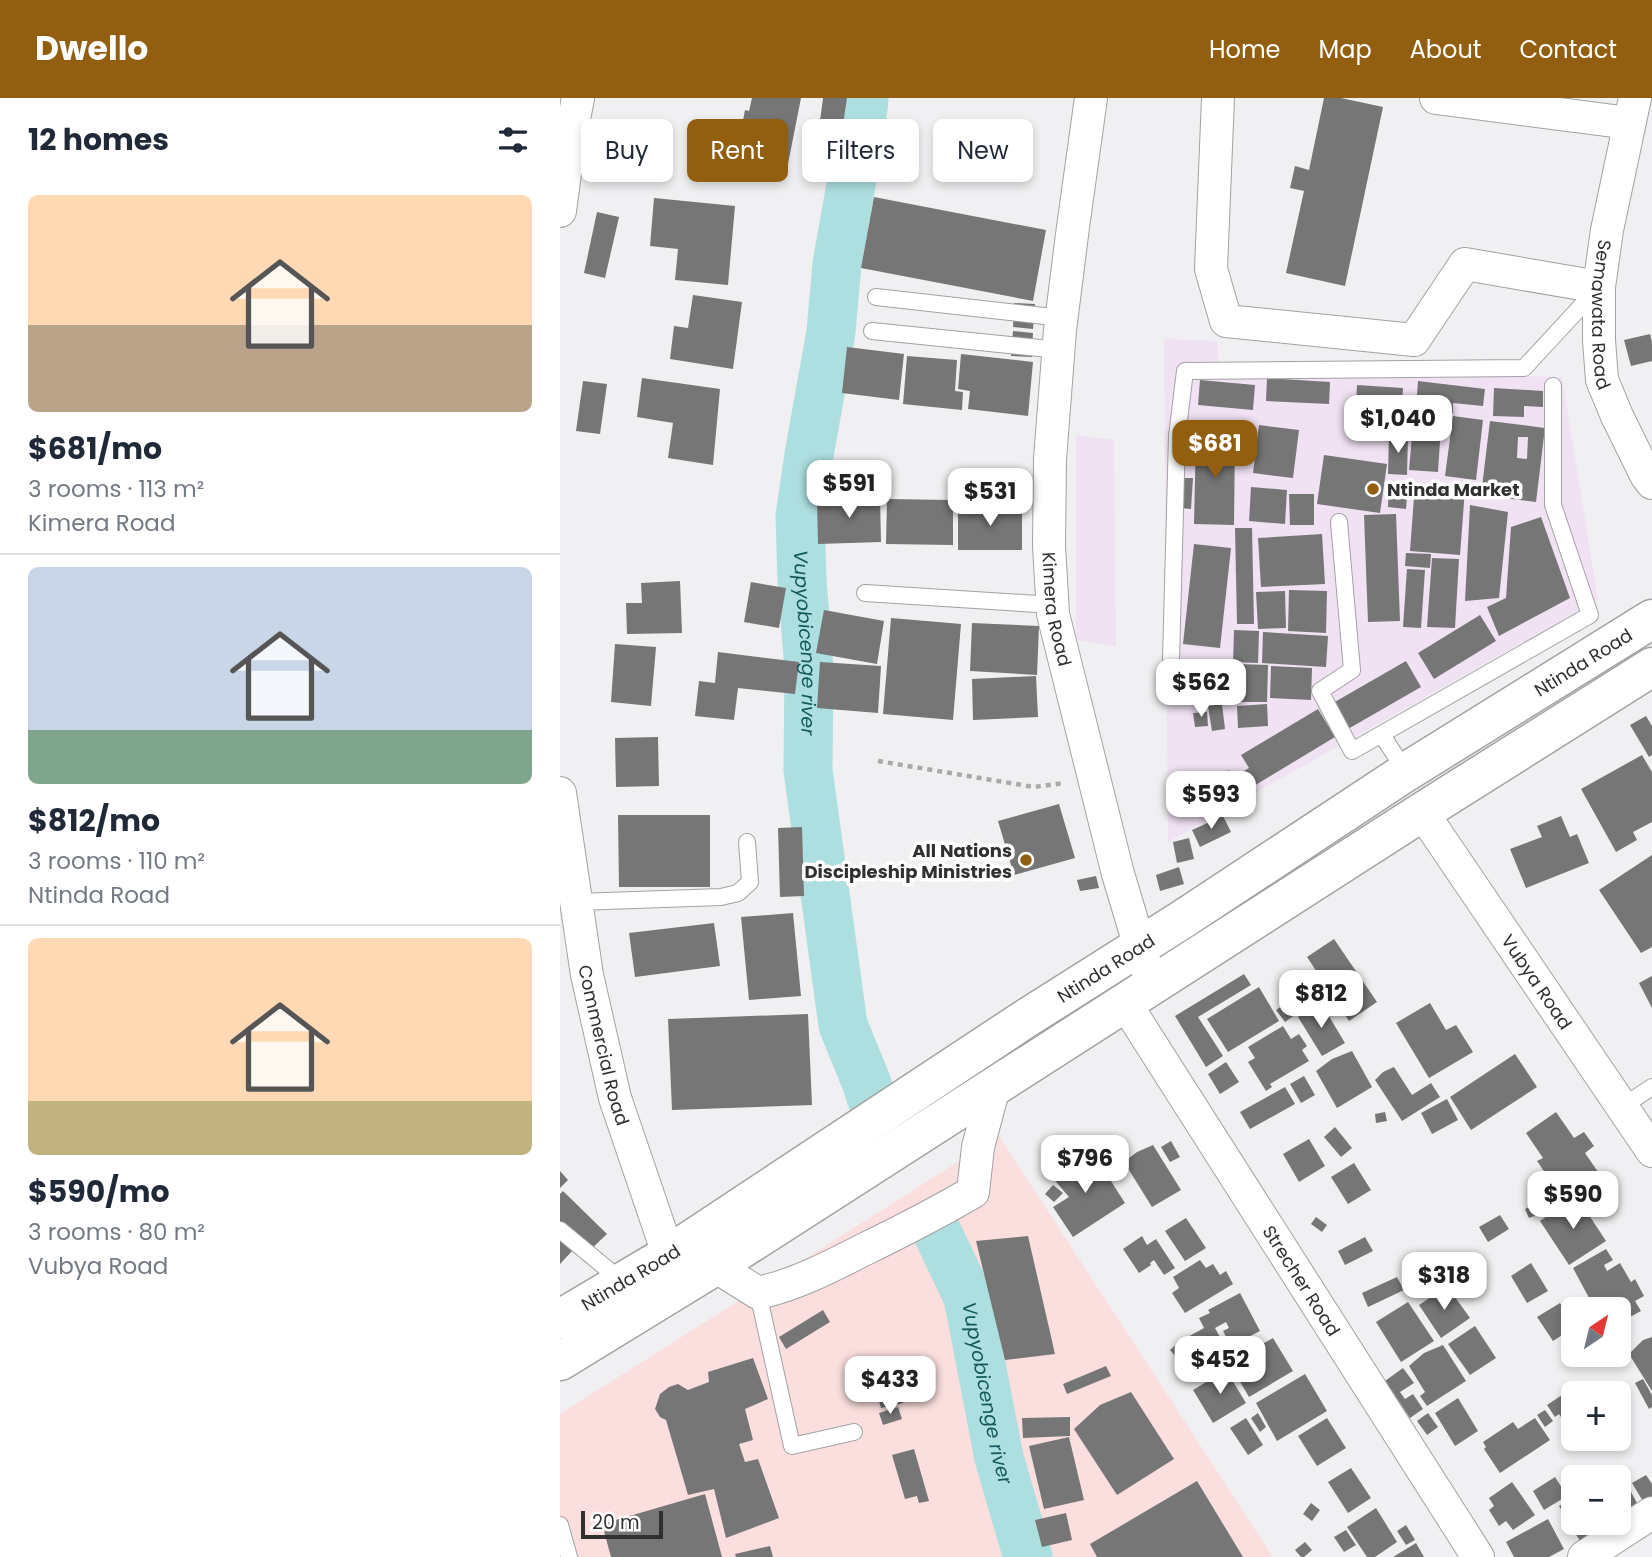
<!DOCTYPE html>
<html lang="en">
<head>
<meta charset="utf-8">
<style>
	:root { --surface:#fff; --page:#f2f2f3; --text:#1f2937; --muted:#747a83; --line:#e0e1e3; --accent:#925f11 }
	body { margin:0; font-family:Poppins,sans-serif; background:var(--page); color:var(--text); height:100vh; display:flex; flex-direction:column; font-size:26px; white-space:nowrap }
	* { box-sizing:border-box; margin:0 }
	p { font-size:23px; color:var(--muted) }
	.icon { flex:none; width:38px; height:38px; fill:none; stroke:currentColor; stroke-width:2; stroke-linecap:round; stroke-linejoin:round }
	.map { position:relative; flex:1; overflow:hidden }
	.side { display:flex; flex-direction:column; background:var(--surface); width:560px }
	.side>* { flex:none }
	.top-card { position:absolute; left:21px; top:21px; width:665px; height:63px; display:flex; gap:14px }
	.needle { width:46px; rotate:35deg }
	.fabs { position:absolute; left:1001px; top:1199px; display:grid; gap:14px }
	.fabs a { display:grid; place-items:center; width:70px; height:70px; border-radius:10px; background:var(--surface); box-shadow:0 4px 10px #0003; font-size:35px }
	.scale { position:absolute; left:21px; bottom:18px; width:82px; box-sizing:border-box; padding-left:7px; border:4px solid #303031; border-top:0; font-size:19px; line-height:24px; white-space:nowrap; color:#303031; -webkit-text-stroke:5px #fff; paint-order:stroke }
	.price { position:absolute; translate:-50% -60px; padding:0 16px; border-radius:14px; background:#fff; color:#222; font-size:23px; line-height:46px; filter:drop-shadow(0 2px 4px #0008) }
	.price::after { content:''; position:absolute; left:50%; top:42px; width:21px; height:16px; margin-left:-10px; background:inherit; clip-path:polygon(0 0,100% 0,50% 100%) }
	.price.current { background:var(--accent); color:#fff }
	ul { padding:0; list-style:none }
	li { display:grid; align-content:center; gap:14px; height:371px; padding:0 28px }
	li+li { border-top:2px solid var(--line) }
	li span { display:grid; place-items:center; height:217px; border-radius:10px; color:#555 }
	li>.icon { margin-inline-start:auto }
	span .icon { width:126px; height:126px; fill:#fffc; stroke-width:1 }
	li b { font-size:30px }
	h2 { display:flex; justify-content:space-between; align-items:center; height:84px; padding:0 28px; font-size:30px }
	.pill { padding:0 24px; border-radius:10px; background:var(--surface); box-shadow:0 4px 10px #0003; font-size:24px; line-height:63px }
	.pill.current { background:var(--accent); color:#fff }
	header { display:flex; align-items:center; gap:42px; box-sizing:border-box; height:98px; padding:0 35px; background:var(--accent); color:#fff }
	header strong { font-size:33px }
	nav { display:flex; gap:38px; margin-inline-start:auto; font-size:24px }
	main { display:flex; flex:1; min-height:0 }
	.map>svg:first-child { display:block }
	.commercial { fill:#f0e1f3 }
	.industrial { fill:#fadfde }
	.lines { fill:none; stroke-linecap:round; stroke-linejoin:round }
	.river { stroke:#addee0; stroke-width:49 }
	.building { fill:#767677; fill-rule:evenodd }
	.lane-casing { stroke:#a2a2a4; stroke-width:18 }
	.street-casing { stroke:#a2a2a4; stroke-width:34 }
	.secondary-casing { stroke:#a2a2a4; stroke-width:41 }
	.path { stroke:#a9a9ab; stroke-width:4.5; stroke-dasharray:5 5; stroke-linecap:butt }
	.lane { stroke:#fff; stroke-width:16 }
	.street { stroke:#fff; stroke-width:32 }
	.secondary { stroke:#fff; stroke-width:38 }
	.poi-dot { fill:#925f11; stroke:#fff; stroke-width:2.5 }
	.labels { text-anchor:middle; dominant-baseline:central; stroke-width:7; stroke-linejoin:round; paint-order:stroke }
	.street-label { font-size:18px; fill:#303031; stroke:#fff }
	.poi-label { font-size:18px; font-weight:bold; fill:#303031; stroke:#fff; text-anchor:start }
	.water-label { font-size:19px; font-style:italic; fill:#14595c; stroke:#fff }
</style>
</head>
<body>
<header>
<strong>Dwello</strong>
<nav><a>Home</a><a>Map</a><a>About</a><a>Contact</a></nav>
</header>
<main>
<section class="side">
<h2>12 homes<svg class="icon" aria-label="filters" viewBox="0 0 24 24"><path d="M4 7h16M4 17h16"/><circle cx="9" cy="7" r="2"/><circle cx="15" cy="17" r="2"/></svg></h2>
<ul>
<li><span style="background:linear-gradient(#ffd9b3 60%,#b9a48a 0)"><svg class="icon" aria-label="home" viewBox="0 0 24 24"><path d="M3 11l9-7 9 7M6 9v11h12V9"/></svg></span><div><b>$681/mo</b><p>3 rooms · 113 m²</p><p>Kimera Road</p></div></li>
<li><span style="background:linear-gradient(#c9d6e8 75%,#7fa58c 0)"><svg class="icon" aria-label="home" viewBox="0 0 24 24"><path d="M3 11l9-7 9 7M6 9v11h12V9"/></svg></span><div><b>$812/mo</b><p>3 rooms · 110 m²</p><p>Ntinda Road</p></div></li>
<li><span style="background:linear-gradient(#ffd9b3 75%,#c2b280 0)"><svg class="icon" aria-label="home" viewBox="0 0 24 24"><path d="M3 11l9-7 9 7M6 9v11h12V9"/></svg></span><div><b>$590/mo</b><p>3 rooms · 80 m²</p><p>Vubya Road</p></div></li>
</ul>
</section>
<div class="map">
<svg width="1092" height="1459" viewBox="0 0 1092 1459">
	<rect width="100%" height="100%" fill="#f0f0f2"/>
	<!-- commercial -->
	<g class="commercial">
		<polygon points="604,241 657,243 659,273 1002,279 1038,502 608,744"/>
		<polygon points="516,337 554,342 556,548 516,542"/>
	</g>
	<!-- industrial -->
	<polygon class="industrial" points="439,1038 713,1459 0,1459 0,1316"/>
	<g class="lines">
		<!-- river -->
		<g class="river">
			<path id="s1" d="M304 2 299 42 277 166 271 234 249 357 240 418 242 482 249 571 248 672 283 927 307 986 311 999"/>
			<path id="s2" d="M377 1134 408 1199 439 1360 468 1459"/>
		</g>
	</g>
	<!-- building -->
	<g class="building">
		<polygon points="192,0 241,0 226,76 179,66 185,34 181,33 185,12 189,13"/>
		<polygon points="263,0 287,0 283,26 260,23"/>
		<polygon points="764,0 781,0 823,9 785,188 726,175 744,93 730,90 735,68 749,72"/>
		<polygon points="314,99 486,132 473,203 301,170"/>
		<polygon points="94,100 175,108 168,187 115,182 118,151 90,148"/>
		<polygon points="37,114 59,119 45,180 24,175"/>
		<polygon points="133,197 182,204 173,271 110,261 114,228 128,230"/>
		<polygon points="454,205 475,206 473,231 453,229"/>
		<polygon points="453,233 473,235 472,259 451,258"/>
		<polygon points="1090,236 1092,244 1092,263 1071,268 1064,242"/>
		<polygon points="287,249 344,256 339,302 282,295"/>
		<polygon points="401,256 473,264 468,318 408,311 410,293 398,291"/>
		<polygon points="347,258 397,262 395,293 403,294 402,312 343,306"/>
		<polygon points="82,280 160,291 153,367 108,360 113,325 77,319"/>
		<polygon points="707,280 770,284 769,306 706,303"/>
		<polygon points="640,282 695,287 693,312 638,307"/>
		<polygon points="23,283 47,286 40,336 16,333"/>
		<polygon points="858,283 925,291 923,308 893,305 893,315 856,311"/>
		<polygon points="797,287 843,290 842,310 796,307"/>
		<polygon points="934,290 983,293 983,309 964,308 964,319 933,318"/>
		<polygon points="893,318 923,322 916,382 885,378"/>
		<polygon points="831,319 858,321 857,335 829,333"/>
		<path d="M930 323 985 330 976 404 921 397ZM958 339H968L967 361 957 360Z"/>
		<polygon points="699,327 739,332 733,380 693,375"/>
		<polygon points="862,327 881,328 878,374 849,372 852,338 862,338"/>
		<polygon points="636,336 675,337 674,427 634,426"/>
		<polygon points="829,337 848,338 847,377 828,376"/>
		<polygon points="764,357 827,366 820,415 757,406"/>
		<polygon points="621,380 633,380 631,411 620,410"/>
		<polygon points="829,383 848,384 846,411 828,409"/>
		<polygon points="855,386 905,391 900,457 850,453"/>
		<polygon points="691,389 727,392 725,426 689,423"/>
		<polygon points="729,396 754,396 754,427 730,427"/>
		<polygon points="320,399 321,444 258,446 257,401"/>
		<polygon points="327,401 393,402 393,447 326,446"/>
		<polygon points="398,407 462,408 462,452 398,452"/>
		<polygon points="910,407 948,414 939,500 905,503"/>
		<polygon points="836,416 840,523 808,524 804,417"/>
		<polygon points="981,419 1010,500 939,538 927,509 946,500 951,429"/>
		<polygon points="675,430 692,430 694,526 677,526"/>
		<polygon points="762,436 765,486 701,489 698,440"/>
		<polygon points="634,446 671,450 660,550 623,546"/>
		<polygon points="846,455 871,456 870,470 845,468"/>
		<polygon points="872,460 899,461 895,530 867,529"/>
		<polygon points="847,471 865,472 861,530 843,529"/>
		<polygon points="120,483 122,535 67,536 66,505 82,505 81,485"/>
		<polygon points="191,484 226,490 219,530 184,524"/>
		<polygon points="729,492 767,493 766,535 728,533"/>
		<polygon points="725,493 726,530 698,531 696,494"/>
		<polygon points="264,512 324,523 317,566 256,555"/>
		<polygon points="920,517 936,543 874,581 858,555"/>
		<polygon points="331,520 401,526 393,622 323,616"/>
		<polygon points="412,525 479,528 477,577 410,573"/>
		<polygon points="674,532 699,533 698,565 673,564"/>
		<polygon points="703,534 768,538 766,569 702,565"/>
		<polygon points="55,546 96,549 91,608 51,604"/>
		<polygon points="158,554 239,564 235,596 178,590 174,622 135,618 139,583 155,585"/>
		<polygon points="846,563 861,589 788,631 773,605"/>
		<polygon points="260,564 321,568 318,615 257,610"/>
		<polygon points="627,565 649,567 648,581 626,579"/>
		<polygon points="677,566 708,567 707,604 677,604"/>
		<polygon points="711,568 752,570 751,602 710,600"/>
		<polygon points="476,578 478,619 413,622 412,581"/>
		<polygon points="662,606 665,631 652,633 648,608"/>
		<polygon points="707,606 708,628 678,630 677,608"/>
		<polygon points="758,611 775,639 664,706 650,683 669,672 673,679 689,670 681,657"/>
		<polygon points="647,614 648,628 635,629 633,615"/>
		<polygon points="1086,618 1092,628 1092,657 1089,659 1070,627"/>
		<polygon points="98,639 99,688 56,689 55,640"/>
		<polygon points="1082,657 1092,674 1092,724 1073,734 1077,742 1056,754 1021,691"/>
		<polygon points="499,706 515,760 454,777 438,723"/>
		<polygon points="58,717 150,717 150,789 59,789"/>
		<polygon points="663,718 671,734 640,749 632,732"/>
		<polygon points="1001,718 1010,739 1017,736 1029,765 966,790 950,751 982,739 977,728"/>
		<polygon points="242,729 244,798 220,799 218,730"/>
		<polygon points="629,740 634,761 617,765 613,744"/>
		<polygon points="1092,757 1092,849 1081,855 1039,792"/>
		<polygon points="619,769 624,786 600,793 596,777"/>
		<polygon points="536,778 539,790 520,793 517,782"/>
		<polygon points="233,815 241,898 189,902 181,819"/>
		<polygon points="154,825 160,868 75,879 69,835"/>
		<polygon points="774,841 817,904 789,923 747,859"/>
		<polygon points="684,876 691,887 638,919 663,958 646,969 615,918"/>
		<polygon points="1092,878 1092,910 1079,885"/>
		<polygon points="699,889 719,923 668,954 647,921"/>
		<polygon points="748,890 756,902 725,924 716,912"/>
		<polygon points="761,905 785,945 762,958 738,919"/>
		<polygon points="870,905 886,932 896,927 913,954 869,980 836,925"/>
		<polygon points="248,916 252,1007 112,1012 108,921"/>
		<polygon points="723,928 731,941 739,936 747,948 742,952 749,963 710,986 712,989 706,993 688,964 695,960 688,949"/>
		<polygon points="792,953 812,989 777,1010 756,973 772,961"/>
		<polygon points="955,956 977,989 911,1032 890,999"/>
		<polygon points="666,964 679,984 660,996 648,976"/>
		<polygon points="834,969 852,997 871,985 880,999 842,1023 815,982 823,974"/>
		<polygon points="744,978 755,997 741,1005 730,986"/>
		<polygon points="725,989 735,1006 690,1031 680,1014"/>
		<polygon points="887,1001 898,1022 872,1036 861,1015"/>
		<polygon points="825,1014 827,1023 816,1025 815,1016"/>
		<polygon points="996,1014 1014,1040 1024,1034 1034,1048 1025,1055 1038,1074 1002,1099 977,1063 983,1060 966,1035"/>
		<polygon points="775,1029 792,1050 781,1059 764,1039"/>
		<polygon points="749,1041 765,1068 739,1084 723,1056"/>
		<polygon points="611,1043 620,1059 610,1064 601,1049"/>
		<polygon points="593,1047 621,1092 592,1109 564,1064 577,1054"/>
		<polygon points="519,1060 526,1071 538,1063 565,1105 513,1139 493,1109 509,1099 491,1078 503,1066"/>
		<polygon points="794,1065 811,1092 788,1106 771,1079"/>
		<polygon points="0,1073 8,1082 0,1090"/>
		<polygon points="493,1087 503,1095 494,1104 485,1096"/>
		<polygon points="3,1093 47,1136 29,1153 0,1126 0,1096"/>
		<polygon points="1017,1099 1046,1143 1009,1167 980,1123"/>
		<polygon points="976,1106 980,1116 969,1120 965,1111"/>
		<polygon points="940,1117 949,1131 928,1144 919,1129"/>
		<polygon points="756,1119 767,1127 762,1134 751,1126"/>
		<polygon points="626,1120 646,1150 625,1163 605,1133"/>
		<polygon points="468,1138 495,1256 445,1262 416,1143"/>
		<polygon points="582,1138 587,1147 596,1141 615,1170 604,1177 594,1162 590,1165 591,1167 579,1175 563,1151"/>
		<polygon points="805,1139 813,1153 785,1167 778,1153"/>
		<polygon points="0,1140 13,1152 0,1166"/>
		<polygon points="1046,1151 1053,1162 1044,1167 1047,1173 1060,1165 1071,1184 1075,1181 1084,1198 1075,1203 1081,1213 1059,1225 1059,1211 1035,1211 1013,1170"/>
		<polygon points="640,1162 646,1170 653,1166 660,1177 666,1173 673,1186 625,1215 612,1195 619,1190 613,1179"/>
		<polygon points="971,1165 988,1193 967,1205 951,1178"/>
		<polygon points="837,1179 844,1192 808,1209 802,1195"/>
		<polygon points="887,1188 910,1220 881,1240 859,1207"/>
		<polygon points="680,1195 700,1233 671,1248 663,1233 669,1230 666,1224 655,1230 667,1252 642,1264 635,1251 630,1253 624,1241 644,1230 639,1220 650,1215 648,1212"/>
		<polygon points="848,1204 874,1243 841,1264 816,1224"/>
		<polygon points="1000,1205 1013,1225 1013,1230 993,1243 977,1219"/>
		<polygon points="263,1212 270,1224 226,1251 219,1239"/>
		<polygon points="915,1228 936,1260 910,1277 888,1246"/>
		<polygon points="1092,1239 1092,1293 1069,1256 1083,1242"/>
		<polygon points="713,1240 733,1273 689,1299 669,1265"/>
		<polygon points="617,1246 625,1254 617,1260 610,1252"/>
		<polygon points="883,1247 906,1283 867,1308 860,1298 865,1294 849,1268 864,1255"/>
		<polygon points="193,1260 208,1301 185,1311 193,1342 179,1346 185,1364 198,1361 219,1420 166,1440 154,1391 128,1397 106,1322 100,1319 95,1311 100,1296 109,1289 118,1286 128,1292 149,1284 148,1274"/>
		<polygon points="331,1266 343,1305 321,1310 310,1272"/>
		<polygon points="546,1268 551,1278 507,1296 503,1286"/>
		<polygon points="843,1270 854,1285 840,1294 845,1301 853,1296 863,1311 850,1320 825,1283"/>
		<polygon points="666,1272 686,1305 653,1325 633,1292"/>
		<polygon points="745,1276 767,1313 717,1343 696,1305"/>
		<polygon points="1083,1281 1092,1297 1092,1309 1089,1311 1075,1285"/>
		<polygon points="571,1294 614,1361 557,1397 514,1331 540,1307"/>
		<polygon points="1002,1297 1013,1313 1013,1331 1010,1333 999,1316 995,1319 987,1307"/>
		<polygon points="898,1300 918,1333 895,1348 875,1315"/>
		<polygon points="338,1309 342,1321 323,1327 319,1315"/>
		<polygon points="985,1312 993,1323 985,1329 977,1317"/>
		<polygon points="698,1315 706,1329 700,1334 691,1320"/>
		<polygon points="868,1315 878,1329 867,1337 857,1323"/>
		<polygon points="510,1319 510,1338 463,1340 462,1320"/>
		<polygon points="686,1320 703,1347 688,1357 670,1330"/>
		<polygon points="767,1320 786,1350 757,1368 738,1338"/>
		<polygon points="975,1320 990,1342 940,1375 924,1351 926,1349 923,1344 953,1324 958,1331"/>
		<polygon points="509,1339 524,1402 484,1411 469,1348"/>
		<polygon points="354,1351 369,1403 359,1405 357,1398 345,1401 332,1357"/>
		<polygon points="791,1370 811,1400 788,1415 768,1384"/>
		<polygon points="1086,1377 1092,1386 1092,1407 1087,1410 1072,1385"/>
		<polygon points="995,1379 1007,1398 984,1412 973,1393"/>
		<polygon points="1063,1379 1077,1405 1069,1410 1074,1419 1067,1423 1059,1408 1059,1381"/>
		<polygon points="637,1383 683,1459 537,1459 530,1446"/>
		<polygon points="952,1384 975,1417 953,1432 946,1423 939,1428 929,1412 934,1408 929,1400"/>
		<polygon points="145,1396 162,1459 51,1459 42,1426"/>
		<polygon points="1013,1399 1013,1424 1059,1424 1059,1413 1065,1423 1023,1448 999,1408"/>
		<polygon points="751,1405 760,1412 752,1423 743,1416"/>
		<polygon points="816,1410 837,1444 815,1459 807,1459 787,1429"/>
		<polygon points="506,1415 512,1442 482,1449 475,1422"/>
		<polygon points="988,1421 1004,1451 989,1459 954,1459 946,1444"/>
		<polygon points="846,1427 855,1442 846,1447 837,1433"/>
		<polygon points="786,1432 796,1447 784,1454 774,1439"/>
		<polygon points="745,1444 752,1452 744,1459 741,1459 735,1452"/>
		<polygon points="856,1445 864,1459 833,1459"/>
		<polygon points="210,1448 213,1459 176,1459 175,1456"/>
	</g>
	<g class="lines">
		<defs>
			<g id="lane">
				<polyline points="316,199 502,220"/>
				<polyline points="312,233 499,252"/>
				<polyline points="779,424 792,572 760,593 792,653 1030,517 993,407 993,288"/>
				<polyline points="305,495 493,507"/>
				<polyline points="611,562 617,338 625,273 964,270 1037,191"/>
				<polyline points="822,637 846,674"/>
				<polyline points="17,804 161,799 178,795 190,784 187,744"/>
				<polyline points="1062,1009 1092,989"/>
				<polyline points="0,1132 63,1184"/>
				<polyline points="198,1195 232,1348 294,1334"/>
				<polyline points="0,1427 9,1459"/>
			</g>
			<g id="street">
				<path id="s3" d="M531 0 513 129 500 232 490 361 489 448 493 516 558 776 586 869"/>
				<polyline points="658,0 651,171 666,223 854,242 905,166 1039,189"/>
				<polyline points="876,0 1069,25"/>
				<path id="s4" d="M1075 0 1047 132 1039 189V242L1042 282 1057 318 1086 377 1092 385"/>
				<polyline points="0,113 8,53 18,0"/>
				<path id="s5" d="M0 695 27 877 55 1000 116 1179"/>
				<path id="s6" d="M862 714 1092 1053"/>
				<path id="s7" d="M565 905 918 1459"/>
				<path d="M155 1168 198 1195C235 1187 270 1169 303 1152 340 1134 377 1115 413 1094L418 1049 434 989"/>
				<polyline points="1024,1459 1092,1415"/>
			</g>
			<g id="secondary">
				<path id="s8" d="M0 1221 108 1157 465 921 623 821 846 674 1092 521"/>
				<polyline points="0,1263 155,1168 862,714 1092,569"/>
			</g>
		</defs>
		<!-- lane casing -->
		<use href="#lane" class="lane-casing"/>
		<!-- street casing -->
		<use href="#street" class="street-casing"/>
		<!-- secondary casing -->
		<use href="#secondary" class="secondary-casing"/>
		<!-- path -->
		<polyline class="path" points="318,663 474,689 505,685"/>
		<!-- lane -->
		<use href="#lane" class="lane"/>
		<!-- street -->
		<use href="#street" class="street"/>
		<!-- secondary -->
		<use href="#secondary" class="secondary"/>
	</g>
	<!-- markers -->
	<g class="poi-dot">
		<circle cx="813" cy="391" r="7"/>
		<circle cx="466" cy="762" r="7"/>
	</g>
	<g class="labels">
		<!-- street labels -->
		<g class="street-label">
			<text stroke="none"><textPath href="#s4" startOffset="220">Semawata Road</textPath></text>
			<text stroke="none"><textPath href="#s3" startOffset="514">Kimera Road</textPath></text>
			<text stroke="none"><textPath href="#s8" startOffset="1216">Ntinda Road</textPath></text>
			<text stroke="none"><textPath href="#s8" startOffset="649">Ntinda Road</textPath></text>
			<text stroke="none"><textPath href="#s6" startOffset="205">Vubya Road</textPath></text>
			<text stroke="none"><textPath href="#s5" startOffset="256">Commercial Road</textPath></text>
			<text stroke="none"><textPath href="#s8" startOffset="82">Ntinda Road</textPath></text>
			<text stroke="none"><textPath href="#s7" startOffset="329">Strecher Road</textPath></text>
		</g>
		<!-- poi labels -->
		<g class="poi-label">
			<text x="827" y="391">Ntinda Market</text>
			<text x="452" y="752" text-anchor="end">All Nations<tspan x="452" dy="21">Discipleship Ministries</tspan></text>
		</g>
		<!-- water labels -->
		<g class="water-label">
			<text stroke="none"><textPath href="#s1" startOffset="548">Vupyobicenge river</textPath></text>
			<text stroke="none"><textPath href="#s2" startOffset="170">Vupyobicenge river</textPath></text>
		</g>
	</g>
</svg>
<div class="fabs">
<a><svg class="needle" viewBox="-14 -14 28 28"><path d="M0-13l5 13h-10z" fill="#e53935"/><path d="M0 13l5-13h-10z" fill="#747a83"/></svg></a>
<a>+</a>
<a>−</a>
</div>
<div class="scale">20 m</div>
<b class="price" style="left:838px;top:357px">$1,040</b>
<b class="price current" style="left:655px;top:382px">$681</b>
<b class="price" style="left:289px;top:422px">$591</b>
<b class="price" style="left:430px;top:430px">$531</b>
<b class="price" style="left:641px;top:621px">$562</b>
<b class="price" style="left:651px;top:733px">$593</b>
<b class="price" style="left:761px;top:932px">$812</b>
<b class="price" style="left:525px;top:1097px">$796</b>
<b class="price" style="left:1013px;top:1133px">$590</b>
<b class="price" style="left:884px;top:1214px">$318</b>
<b class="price" style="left:660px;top:1298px">$452</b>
<b class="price" style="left:330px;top:1318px">$433</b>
<div class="top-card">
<a class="pill">Buy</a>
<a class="pill current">Rent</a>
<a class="pill">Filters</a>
<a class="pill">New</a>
</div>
</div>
</main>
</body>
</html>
